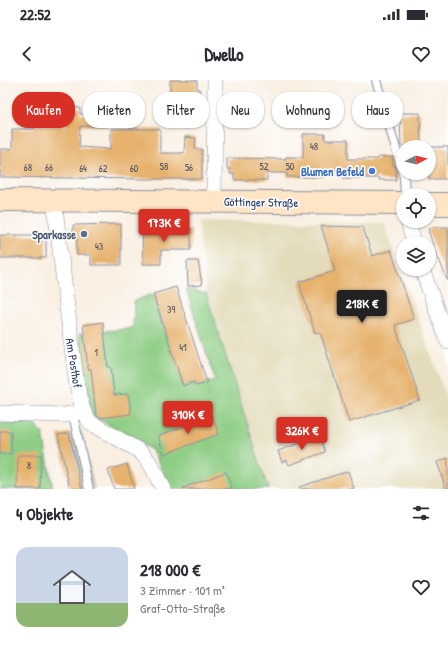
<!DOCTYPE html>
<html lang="de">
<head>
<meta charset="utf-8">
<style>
	:root { --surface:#fff; --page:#f7f7f7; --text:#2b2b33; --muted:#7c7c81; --accent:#d93025 }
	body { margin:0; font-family:"Patrick Hand",sans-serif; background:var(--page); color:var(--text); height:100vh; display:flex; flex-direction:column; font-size:15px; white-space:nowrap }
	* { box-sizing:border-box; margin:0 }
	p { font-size:13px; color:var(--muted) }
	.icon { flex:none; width:22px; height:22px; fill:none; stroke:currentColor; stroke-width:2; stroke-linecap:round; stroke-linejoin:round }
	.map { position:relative; height:409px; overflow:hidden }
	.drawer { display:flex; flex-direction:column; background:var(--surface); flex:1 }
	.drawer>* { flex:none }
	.top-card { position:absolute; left:12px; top:12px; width:424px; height:36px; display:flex; gap:8px }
	.needle { width:26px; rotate:83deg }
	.buttons { position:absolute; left:396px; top:60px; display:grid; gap:8px }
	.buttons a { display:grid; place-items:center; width:40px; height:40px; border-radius:50%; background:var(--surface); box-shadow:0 1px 3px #0004; font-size:20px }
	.price { position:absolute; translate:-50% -34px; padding:0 9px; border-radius:4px; background:var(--accent); color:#fff; font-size:13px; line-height:26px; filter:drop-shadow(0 1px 2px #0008) }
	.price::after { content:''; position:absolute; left:50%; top:24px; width:12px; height:9px; margin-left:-6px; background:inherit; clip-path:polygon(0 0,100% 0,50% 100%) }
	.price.active { background:#222; color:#fff }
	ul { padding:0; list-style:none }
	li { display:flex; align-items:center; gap:12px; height:100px; padding:0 16px }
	li span { display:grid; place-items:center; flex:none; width:112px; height:80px; border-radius:12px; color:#555 }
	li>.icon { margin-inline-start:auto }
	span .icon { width:48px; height:48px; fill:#fffc; stroke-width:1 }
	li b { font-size:17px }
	h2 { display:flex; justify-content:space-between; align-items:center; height:48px; padding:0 16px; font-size:17px }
	.pill { padding:0 14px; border-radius:16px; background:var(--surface); box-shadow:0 1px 3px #0004; font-size:14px; line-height:36px }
	.pill.active { background:var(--accent); color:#fff }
	.status { display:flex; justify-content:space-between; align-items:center; height:28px; padding:0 20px; background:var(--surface); direction:ltr }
	.status svg { height:11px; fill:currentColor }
	header { display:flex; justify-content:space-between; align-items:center; height:52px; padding:0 16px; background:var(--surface); font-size:18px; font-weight:700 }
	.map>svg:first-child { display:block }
	.built { fill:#e3dbba }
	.industrial { fill:#c6c5b8 }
	.green { fill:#8ecd84; stroke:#547e71 }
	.building { fill:#e6b26d }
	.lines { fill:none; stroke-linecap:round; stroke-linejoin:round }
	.lane-casing { stroke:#8a8fa0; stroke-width:10 }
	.street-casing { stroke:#8a8fa0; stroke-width:16 }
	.secondary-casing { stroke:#8a8fa0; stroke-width:24 }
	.lane { stroke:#fff; stroke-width:8 }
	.street { stroke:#fff; stroke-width:15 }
	.secondary { stroke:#fee5c5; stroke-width:22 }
	.shop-dot { fill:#3f7fe0; stroke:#fff; stroke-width:1.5 }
	.service-dot { fill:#5c6f8a; stroke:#fff; stroke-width:1.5 }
	.labels { text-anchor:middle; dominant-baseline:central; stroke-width:3; stroke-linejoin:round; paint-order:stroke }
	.number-label { font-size:10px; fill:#4e5062 }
	.shop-label { font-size:12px; font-weight:bold; fill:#366cbe; stroke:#fff; text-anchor:end }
	.street-label { font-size:12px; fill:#1b2f5e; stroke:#fff }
	.service-label { font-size:12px; font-weight:bold; fill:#4e5e75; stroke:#fff; text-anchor:end }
</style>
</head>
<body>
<div class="status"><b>22:52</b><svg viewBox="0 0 49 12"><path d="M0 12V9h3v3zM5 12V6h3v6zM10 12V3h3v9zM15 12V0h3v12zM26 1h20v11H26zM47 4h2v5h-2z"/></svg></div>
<header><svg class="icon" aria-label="back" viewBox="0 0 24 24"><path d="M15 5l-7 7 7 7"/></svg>Dwello<svg class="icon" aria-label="heart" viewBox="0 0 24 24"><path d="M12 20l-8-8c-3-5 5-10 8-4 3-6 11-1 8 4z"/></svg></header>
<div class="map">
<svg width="448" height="409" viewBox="0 0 448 409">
	<rect width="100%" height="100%" fill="#fff"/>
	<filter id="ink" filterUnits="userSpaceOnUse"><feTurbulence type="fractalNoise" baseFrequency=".025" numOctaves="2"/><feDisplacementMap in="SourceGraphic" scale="8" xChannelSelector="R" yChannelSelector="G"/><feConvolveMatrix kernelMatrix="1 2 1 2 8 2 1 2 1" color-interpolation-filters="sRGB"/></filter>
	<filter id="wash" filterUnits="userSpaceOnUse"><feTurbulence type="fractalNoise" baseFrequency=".012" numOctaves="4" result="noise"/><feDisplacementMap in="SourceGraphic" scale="16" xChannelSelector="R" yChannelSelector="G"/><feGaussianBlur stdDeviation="0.9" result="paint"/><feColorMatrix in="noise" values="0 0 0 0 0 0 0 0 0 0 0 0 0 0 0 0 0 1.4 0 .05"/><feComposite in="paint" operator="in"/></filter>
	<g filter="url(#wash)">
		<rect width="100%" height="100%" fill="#f9efe2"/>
		<!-- built -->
		<polygon class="built" points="198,140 384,142 448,323 448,409 268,409 206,214"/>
		<!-- industrial -->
		<polygon class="industrial" points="81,350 95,409 70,409 58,355"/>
		<!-- green -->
		<g class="green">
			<polygon points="186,209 206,214 268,409 171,409 152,370 97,338 92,335 86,316 79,254 133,248 134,221 153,214 183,306 194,302 196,306 215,300"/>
			<polygon points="0,343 33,343 38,347 43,354 53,409 0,409"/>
		</g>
		<g id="blocks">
			<!-- building -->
			<g class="building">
				<polygon points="170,0 197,0 197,9 200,9 200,27 182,26 182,24 170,24"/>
				<polygon points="27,19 39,19 39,29 28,29"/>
				<polygon points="66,27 80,28 80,34 107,34 107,46 80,46 79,67 111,69 111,49 160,49 160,73 184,73 185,57 196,58 195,69 202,69 202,99 144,99 0,97 0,69 12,69 12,49 34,49 34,45 66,46"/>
				<polygon points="400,33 420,33 421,66 401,66"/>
				<polygon points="303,54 325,54 325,60 348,60 348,79 378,79 378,77 392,77 393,86 395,86 396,89 396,100 379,100 379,98 343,98 343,94 324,94 324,97 287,97 287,93 267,93 267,100 234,100 234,94 230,94 230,89 227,89 227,78 286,79 286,77 303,77"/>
				<rect x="429" y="67" width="19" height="32"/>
				<polygon points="121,144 121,185 91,185 91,175 77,175 77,157 73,157 73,145"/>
				<polygon points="321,146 363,147 372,176 391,170 414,239 395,245 420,320 349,342 320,252 315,253 299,202 335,191"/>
				<polygon points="432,147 448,147 448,200 447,200 439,179 438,179 428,150"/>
				<polygon points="142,149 191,149 191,170 161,170 161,184 143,184"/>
				<rect x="0" y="155" width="46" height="23"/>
				<polygon points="187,181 198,181 202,205 188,206"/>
				<polygon points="176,207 207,303 196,306 194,302 183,306 153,214"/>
				<polygon points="103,242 108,287 111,287 114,315 128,314 131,334 100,338 96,335 91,289 88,289 83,245"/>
				<polygon points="212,336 219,354 164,374 158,356"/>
				<rect x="0" y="351" width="11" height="23"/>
				<polygon points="69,353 82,409 70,409 58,355"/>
				<polygon points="320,356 325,372 289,385 287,380 282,382 278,371"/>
				<polygon points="18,375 41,375 40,409 17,409"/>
				<polygon points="448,378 448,409 446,409 437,382"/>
				<polygon points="127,384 134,409 114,409 108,390"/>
				<polygon points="348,391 354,409 300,409 299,407"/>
				<polygon points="226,392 232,409 183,409 183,408"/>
			</g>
		</g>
	</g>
	<g filter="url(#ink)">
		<use href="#blocks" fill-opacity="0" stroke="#8a8fa0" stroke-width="1"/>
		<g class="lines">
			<defs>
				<g id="lane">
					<polyline points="376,0 404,97 405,115"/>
					<polyline points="73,334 89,409"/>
				</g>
				<g id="street">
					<path d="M54 120 73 276 77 306 83 330 87 338 91 343 138 370C150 379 156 395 163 409"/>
					<polyline points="214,122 215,0"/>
					<polyline points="408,141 414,163"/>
					<polyline points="422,189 448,262"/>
					<polyline points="0,333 65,335 73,334 83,330"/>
				</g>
				<g id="secondary">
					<polyline points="0,120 403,123"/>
					<polyline points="429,124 448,124"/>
				</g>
			</defs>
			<!-- lane casing -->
			<use href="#lane" class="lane-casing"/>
			<!-- street casing -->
			<use href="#street" class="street-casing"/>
			<!-- secondary casing -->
			<use href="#secondary" class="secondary-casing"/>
			<!-- lane -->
			<use href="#lane" class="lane"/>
			<!-- street -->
			<use href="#street" class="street"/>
			<!-- secondary -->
			<use href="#secondary" class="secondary"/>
		</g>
	</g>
	<!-- markers -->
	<circle class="shop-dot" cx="372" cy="91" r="4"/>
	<circle class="service-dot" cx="84" cy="154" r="4"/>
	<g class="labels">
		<!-- number labels -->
		<g class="number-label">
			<text x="314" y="66">48</text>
			<text x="164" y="86">58</text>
			<text x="264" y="86">52</text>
			<text x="290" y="86">50</text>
			<text x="28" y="87">68</text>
			<text x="49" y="87">66</text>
			<text x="189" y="87">56</text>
			<text x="83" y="88">64</text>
			<text x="103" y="88">62</text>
			<text x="134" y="88">60</text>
			<text x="99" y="166">43</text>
			<text x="171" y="229">39</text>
			<text x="183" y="267">41</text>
			<text x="96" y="272">1</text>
			<text x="29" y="385">8</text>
		</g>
		<!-- shop labels -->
		<g class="shop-label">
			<text x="364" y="91">Blumen Befeld</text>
		</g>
		<!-- street labels -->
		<g class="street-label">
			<text transform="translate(261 122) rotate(1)">Göttinger Straße</text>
			<text transform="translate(74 283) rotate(81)">Am Posthof</text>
		</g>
		<!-- service labels -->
		<g class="service-label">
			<text x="76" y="154">Sparkasse</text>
		</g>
	</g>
</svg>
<div class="buttons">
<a><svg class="needle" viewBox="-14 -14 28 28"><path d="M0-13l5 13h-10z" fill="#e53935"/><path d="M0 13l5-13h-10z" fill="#7c7c81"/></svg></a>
<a><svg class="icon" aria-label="locate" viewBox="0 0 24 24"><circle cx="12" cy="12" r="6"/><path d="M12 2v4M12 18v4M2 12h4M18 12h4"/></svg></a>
<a><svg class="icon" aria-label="layers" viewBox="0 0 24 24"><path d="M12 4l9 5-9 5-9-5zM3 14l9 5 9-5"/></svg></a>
</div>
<b class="price" style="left:164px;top:163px">173K €</b>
<b class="price active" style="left:362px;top:244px">218K €</b>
<b class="price" style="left:188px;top:355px">310K €</b>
<b class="price" style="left:302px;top:371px">326K €</b>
<div class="top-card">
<a class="pill active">Kaufen</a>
<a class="pill">Mieten</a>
<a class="pill">Filter</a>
<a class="pill">Neu</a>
<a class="pill">Wohnung</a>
<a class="pill">Haus</a>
</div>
</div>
<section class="drawer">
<h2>4 Objekte<svg class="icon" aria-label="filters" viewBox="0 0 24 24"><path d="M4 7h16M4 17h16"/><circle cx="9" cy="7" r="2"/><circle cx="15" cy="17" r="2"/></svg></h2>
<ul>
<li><span style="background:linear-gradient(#c9d6e8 70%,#8fb573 0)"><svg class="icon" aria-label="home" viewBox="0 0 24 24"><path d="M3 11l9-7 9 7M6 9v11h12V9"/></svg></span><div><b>218 000 €</b><p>3 Zimmer · 101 m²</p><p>Graf-Otto-Straße</p></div><svg class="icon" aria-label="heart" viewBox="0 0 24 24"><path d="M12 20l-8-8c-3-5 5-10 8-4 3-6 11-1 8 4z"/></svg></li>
</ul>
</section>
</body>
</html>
